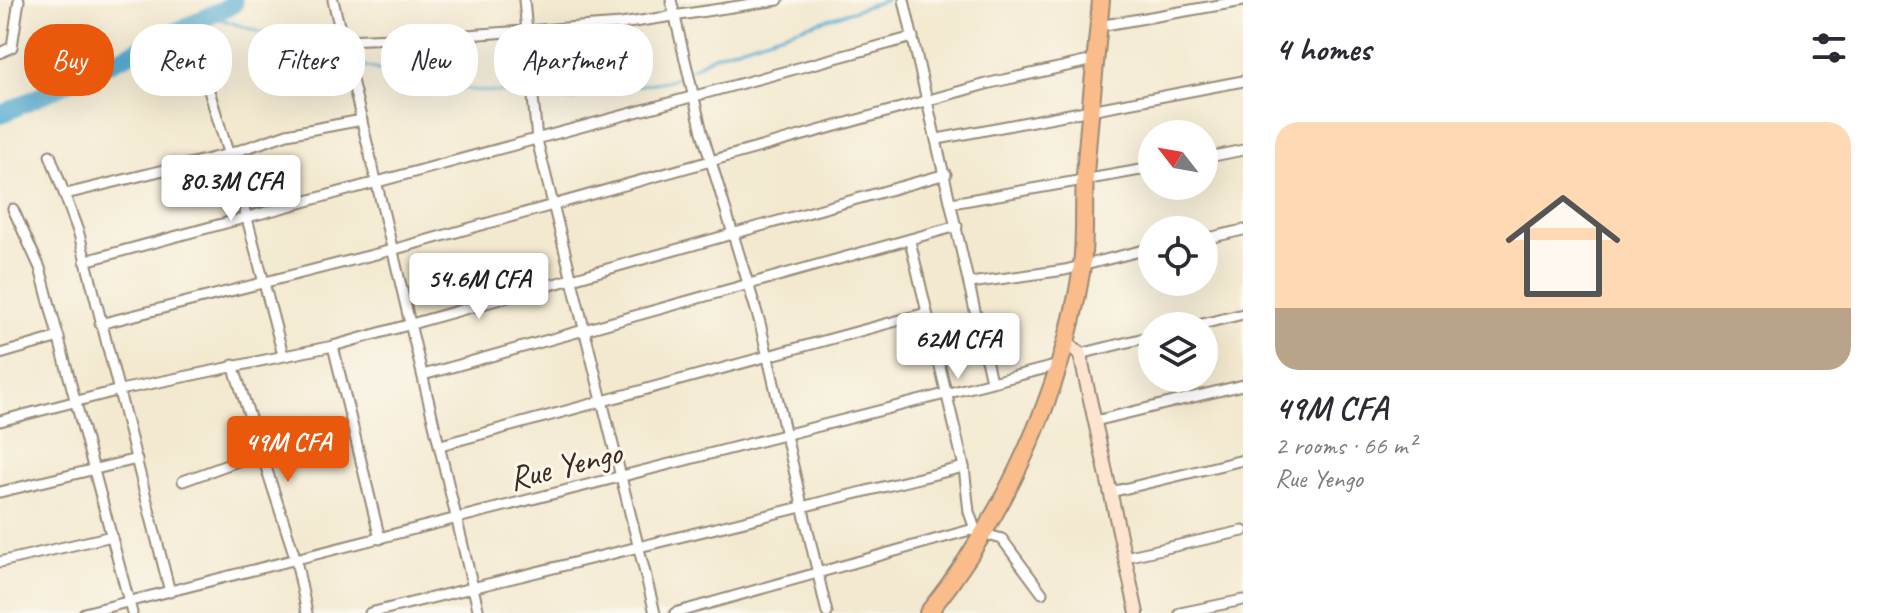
<!DOCTYPE html>
<html lang="en">
<head>
<meta charset="utf-8">
<style>
	:root { --surface:#fff; --page:#f7f7f7; --text:#2b2b33; --muted:#7c7c81; --accent:#ea580c }
	body { margin:0; font-family:Caveat,sans-serif; background:var(--page); color:var(--text); height:100vh; display:flex; flex-direction:column; font-size:30px; white-space:nowrap }
	* { box-sizing:border-box; margin:0 }
	p { font-size:26px; color:var(--muted) }
	.icon { flex:none; width:44px; height:44px; fill:none; stroke:currentColor; stroke-width:2; stroke-linecap:round; stroke-linejoin:round }
	.map { position:relative; flex:1; overflow:hidden }
	.sheet { display:flex; flex-direction:column; background:var(--surface); width:640px }
	.sheet>* { flex:none }
	.hud { position:absolute; left:24px; top:24px; width:760px; height:72px; display:flex; gap:16px }
	.needle { width:52px; rotate:301deg }
	.controls { position:absolute; left:1138px; top:120px; display:grid; gap:16px }
	.controls a { display:grid; place-items:center; width:80px; height:80px; border-radius:50%; background:var(--surface); box-shadow:0 8px 32px #0002; font-size:40px }
	.price { position:absolute; translate:-50% -68px; padding:0 18px; border-radius:8px; background:#fff; color:#222; font-size:26px; line-height:52px; filter:drop-shadow(0 2px 4px #0008) }
	.price::after { content:''; position:absolute; left:50%; top:48px; width:24px; height:18px; margin-left:-12px; background:inherit; clip-path:polygon(0 0,100% 0,50% 100%) }
	.price.active { background:var(--accent); color:#fff }
	ul { padding:0; list-style:none }
	li { display:grid; align-content:center; gap:16px; height:424px; padding:0 32px }
	li span { display:grid; place-items:center; height:248px; border-radius:24px; color:#555 }
	li>.icon { margin-inline-start:auto }
	span .icon { width:144px; height:144px; fill:#fffc; stroke-width:1 }
	li b { font-size:34px }
	h2 { display:flex; justify-content:space-between; align-items:center; height:96px; padding:0 32px; font-size:34px }
	.tag { padding:0 28px; border-radius:32px; background:var(--surface); box-shadow:0 8px 32px #0002; font-size:28px; line-height:72px }
	.tag.active { background:var(--accent); color:#fff }
	main { display:flex; flex:1; min-height:0 }
	.map>svg:first-child { display:block }
	.lines { fill:none; stroke-linecap:round; stroke-linejoin:round }
	.stream { stroke:#54abd1; stroke-width:3 }
	.river { stroke:#54abd1; stroke-width:18 }
	.street-casing { stroke:#978a77; stroke-width:13 }
	.secondary-casing { stroke:#978a77; stroke-width:16 }
	.highway-casing { stroke:#978a77; stroke-width:20 }
	.street { stroke:#fff; stroke-width:9 }
	.secondary { stroke:#fde4d0; stroke-width:12 }
	.highway { stroke:#f9bc8a; stroke-width:16 }
	.labels { text-anchor:middle; dominant-baseline:central; stroke-width:6; stroke-linejoin:round; paint-order:stroke }
	.street-label { font-size:34px; fill:#3b2a1e; stroke:#fbf7ec }
</style>
</head>
<body>
<main>
<div class="map">
<svg width="1243" height="613" viewBox="0 0 1243 613">
	<rect width="100%" height="100%" fill="#fbf7ec"/>
	<filter id="ink" filterUnits="userSpaceOnUse"><feTurbulence type="fractalNoise" baseFrequency=".0125" numOctaves="2"/><feDisplacementMap in="SourceGraphic" scale="16" xChannelSelector="R" yChannelSelector="G"/><feConvolveMatrix kernelMatrix="1 2 1 2 8 2 1 2 1" color-interpolation-filters="sRGB"/></filter>
	<filter id="wash" filterUnits="userSpaceOnUse"><feTurbulence type="fractalNoise" baseFrequency=".006" numOctaves="4" result="noise"/><feDisplacementMap in="SourceGraphic" scale="32" xChannelSelector="R" yChannelSelector="G"/><feGaussianBlur stdDeviation="1.8" result="paint"/><feColorMatrix in="noise" values="0 0 0 0 0 0 0 0 0 0 0 0 0 0 0 0 0 1.4 0 .05"/><feComposite in="paint" operator="in"/></filter>
	<g filter="url(#wash)">
		<rect width="100%" height="100%" fill="#f3e9d0"/>
		<g class="lines">
			<!-- stream -->
			<g class="stream">
				<polyline points="208,15 344,60"/>
				<polyline points="351,62 432,86 574,100 605,82 635,86 672,80 684,73"/>
				<polyline points="691,69 715,55 886,0"/>
			</g>
			<!-- river -->
			<polyline class="river" points="0,115 234,4 233,0"/>
		</g>
	</g>
	<g filter="url(#ink)">
		<g class="lines">
			<defs>
				<g id="street">
					<polyline points="333,0 479,613"/>
					<polyline points="524,0 537,140 655,613"/>
					<polyline points="671,0 702,132 760,323 827,613"/>
					<polyline points="904,0 991,381"/>
					<polyline points="1099,26 1243,1"/>
					<polyline points="344,40 467,35 621,24 778,0"/>
					<polyline points="0,53 12,47 19,0"/>
					<polyline points="206,81 239,188 283,355"/>
					<polyline points="938,139 1243,81"/>
					<polyline points="50,155 79,234 170,592"/>
					<polyline points="1204,158 1243,150"/>
					<polyline points="66,194 229,154 287,134 362,120"/>
					<polyline points="952,203 1152,168"/>
					<polyline points="13,209 40,268 132,613"/>
					<polyline points="1204,239 1243,230"/>
					<polyline points="910,241 964,467 969,512 975,529"/>
					<polyline points="85,261 913,37"/>
					<polyline points="970,283 1065,270 1152,248"/>
					<polyline points="100,324 392,250 990,83 1094,60"/>
					<polyline points="1194,326 1243,314"/>
					<polyline points="333,346 380,539"/>
					<polyline points="0,354 59,337"/>
					<polyline points="1080,354 1152,336"/>
					<polyline points="233,365 296,560 307,613"/>
					<polyline points="423,375 957,226"/>
					<polyline points="0,421 120,390 333,346 946,174"/>
					<polyline points="1095,421 1243,385"/>
					<polyline points="441,445 926,313"/>
					<polyline points="183,481 260,453"/>
					<polyline points="0,492 137,459"/>
					<polyline points="1111,492 1243,460"/>
					<polyline points="1125,557 1243,531"/>
					<polyline points="0,562 112,536"/>
					<polyline points="84,613 1059,365"/>
					<polyline points="370,613 964,467"/>
					<polyline points="675,613 970,530 1002,539 1042,593"/>
					<polyline points="1180,613 1243,600"/>
				</g>
				<polyline id="secondary" points="1066,342 1080,354 1137,613"/>
				<path id="highway" d="M928 613C1003 519 1062 392 1081 273 1086 241 1083 208 1085 176 1089 117 1096 59 1101 0"/>
			</defs>
			<!-- street casing -->
			<use href="#street" class="street-casing"/>
			<!-- secondary casing -->
			<use href="#secondary" class="secondary-casing"/>
			<!-- highway casing -->
			<use href="#highway" class="highway-casing"/>
			<!-- street -->
			<use href="#street" class="street"/>
			<!-- secondary -->
			<use href="#secondary" class="secondary"/>
			<!-- highway -->
			<use href="#highway" class="highway"/>
		</g>
	</g>
	<g class="labels">
		<!-- street labels -->
		<g class="street-label">
			<text transform="translate(565 465) rotate(-14)">Rue Yengo</text>
		</g>
	</g>
</svg>
<div class="controls">
<a><svg class="needle" viewBox="-14 -14 28 28"><path d="M0-13l5 13h-10z" fill="#e53935"/><path d="M0 13l5-13h-10z" fill="#7c7c81"/></svg></a>
<a><svg class="icon" aria-label="locate" viewBox="0 0 24 24"><circle cx="12" cy="12" r="6"/><path d="M12 2v4M12 18v4M2 12h4M18 12h4"/></svg></a>
<a><svg class="icon" aria-label="layers" viewBox="0 0 24 24"><path d="M12 4l9 5-9 5-9-5zM3 14l9 5 9-5"/></svg></a>
</div>
<b class="price" style="left:231px;top:223px">80.3M CFA</b>
<b class="price" style="left:479px;top:321px">54.6M CFA</b>
<b class="price" style="left:958px;top:381px">62M CFA</b>
<b class="price active" style="left:288px;top:484px">49M CFA</b>
<div class="hud">
<a class="tag active">Buy</a>
<a class="tag">Rent</a>
<a class="tag">Filters</a>
<a class="tag">New</a>
<a class="tag">Apartment</a>
</div>
</div>
<section class="sheet">
<h2>4 homes<svg class="icon" aria-label="filters" viewBox="0 0 24 24"><path d="M4 7h16M4 17h16"/><circle cx="9" cy="7" r="2"/><circle cx="15" cy="17" r="2"/></svg></h2>
<ul>
<li><span style="background:linear-gradient(#ffd9b3 75%,#b9a48a 0)"><svg class="icon" aria-label="home" viewBox="0 0 24 24"><path d="M3 11l9-7 9 7M6 9v11h12V9"/></svg></span><div><b>49M CFA</b><p>2 rooms · 66 m²</p><p>Rue Yengo</p></div></li>
</ul>
</section>
</main>
</body>
</html>
